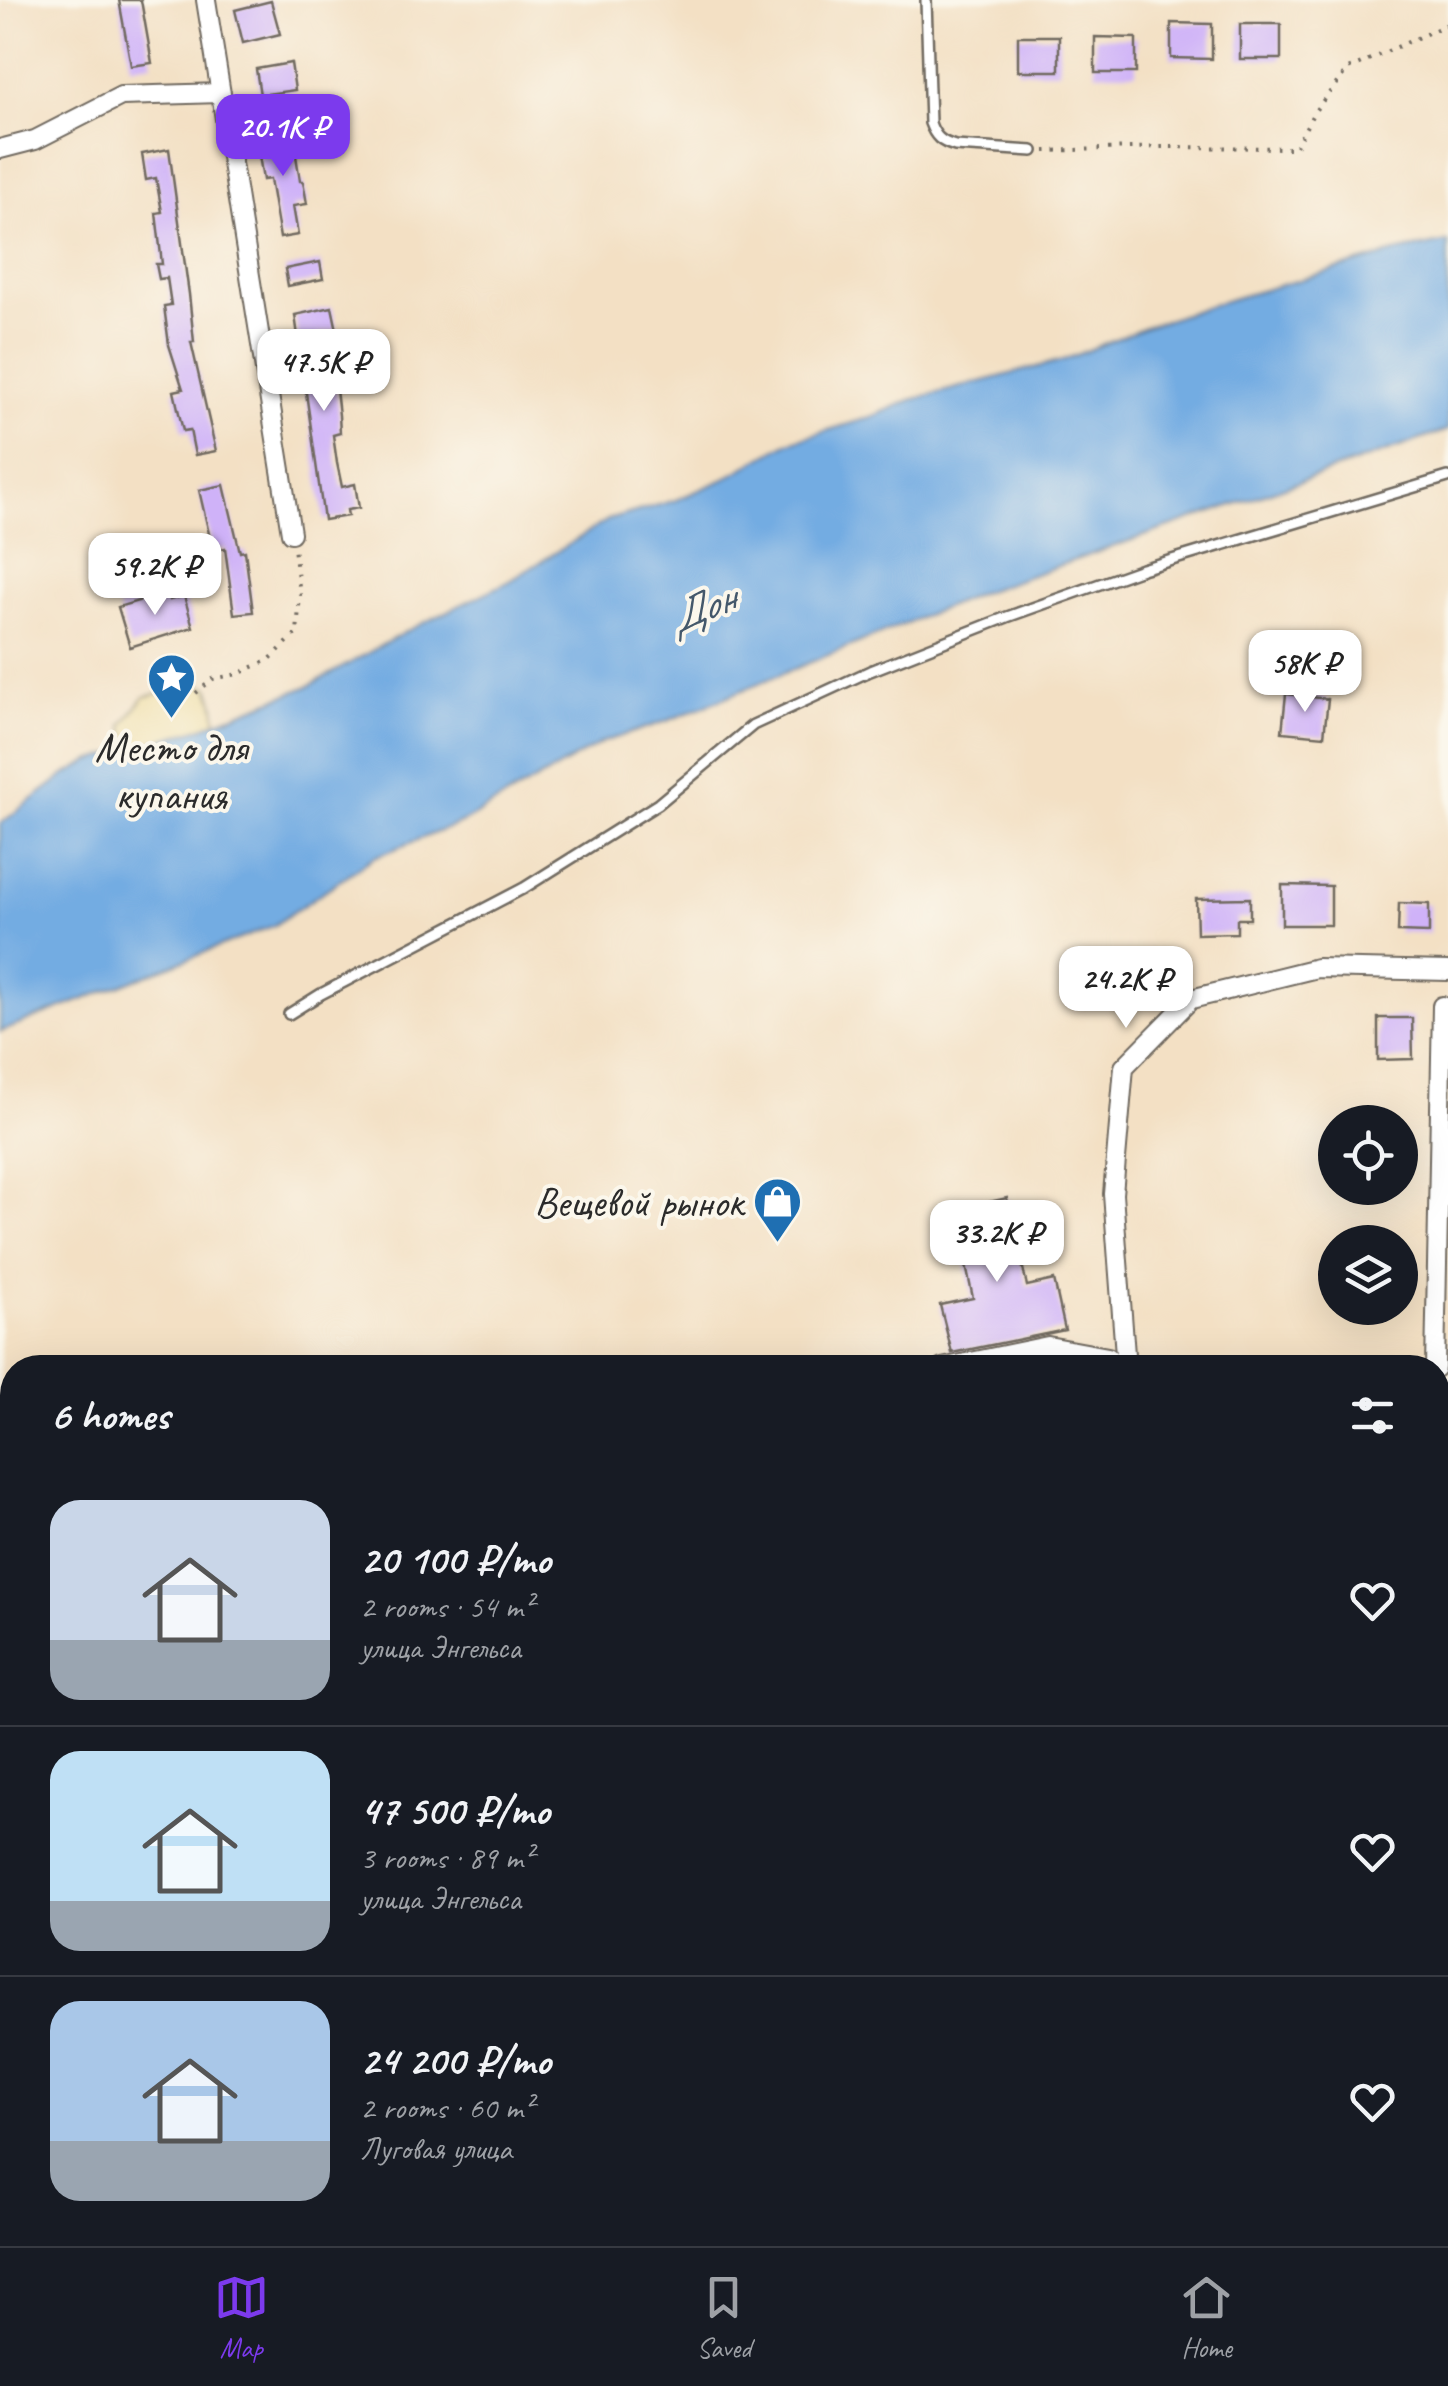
<!DOCTYPE html>
<html lang="en">
<head>
<meta charset="utf-8">
<style>
	:root { --surface:#171b24; --page:#20242c; --text:#f1f3f6; --muted:#9ea1a6; --line:#363941; --accent:#7c3aed }
	body { margin:0; font-family:Caveat,sans-serif; background:var(--page); color:var(--text); height:100vh; display:flex; flex-direction:column; font-size:38px; white-space:nowrap }
	* { box-sizing:border-box; margin:0 }
	p { font-size:32px; color:var(--muted) }
	.icon { flex:none; width:55px; height:55px; fill:none; stroke:currentColor; stroke-width:2; stroke-linecap:round; stroke-linejoin:round }
	.map { position:relative; flex:1; overflow:hidden }
	.drawer { position:absolute; left:0px; top:1355px; width:1450px; height:892px; display:flex; flex-direction:column; background:var(--surface); border-radius:40px 40px 0 0; box-shadow:0 10px 40px #0002 }
	.drawer>* { flex:none }
	.fabs { position:absolute; left:1318px; top:1105px; display:grid; gap:20px }
	.fabs a { display:grid; place-items:center; width:100px; height:100px; border-radius:50%; background:var(--surface); box-shadow:0 10px 40px #0002; font-size:50px }
	.price { position:absolute; translate:-50% -85px; padding:0 22px; border-radius:20px; background:#fff; color:#222; font-size:32px; line-height:65px; filter:drop-shadow(0 2px 5px #0008) }
	.price::after { content:''; position:absolute; left:50%; top:60px; width:30px; height:22px; margin-left:-15px; background:inherit; clip-path:polygon(0 0,100% 0,50% 100%) }
	.price.current { background:var(--accent); color:#fff }
	ul { padding:0; list-style:none }
	li { display:flex; align-items:center; gap:30px; height:250px; padding:0 50px }
	li+li { border-top:2px solid var(--line) }
	li span { display:grid; place-items:center; flex:none; width:280px; height:200px; border-radius:30px; color:#555 }
	li>.icon { margin-inline-start:auto }
	span .icon { width:120px; height:120px; fill:#fffc; stroke-width:1 }
	li b { font-size:42px }
	h2 { display:flex; justify-content:space-between; align-items:center; height:120px; padding:0 50px; font-size:42px }
	.dock { display:flex; justify-content:space-around; align-items:center; height:140px; border-top:2px solid var(--line); background:var(--surface); font-size:28px; color:var(--muted) }
	.dock a { display:grid; justify-items:center; gap:5px }
	.dock .current { color:var(--accent) }
	.map>svg:first-child { display:block }
	.sand { fill:#eeda9e; stroke:#8c8264; stroke-width:2.5 }
	.water { fill:#73ace2; stroke:#4f6c86; stroke-width:2.5 }
	.building { fill:#cfb2f8 }
	.lines { fill:none; stroke-linecap:round; stroke-linejoin:round }
	.service-casing { stroke:#716a61; stroke-width:14 }
	.minor-casing { stroke:#716a61; stroke-width:22 }
	.path { stroke:#716a61; stroke-width:4; stroke-dasharray:2.5 8; stroke-linecap:butt }
	.service { stroke:#fff; stroke-width:9 }
	.minor { stroke:#fff; stroke-width:18 }
	.labels { text-anchor:middle; dominant-baseline:central; stroke-width:8; stroke-linejoin:round; paint-order:stroke }
	.poi-label { font-size:42px; fill:#2b2b2b; stroke:#fbf7ec }
	.water-label { font-size:45px; font-style:italic; fill:#44586b; stroke:#fbf7ec }
</style>
</head>
<body>
<div class="map">
<svg width="1448" height="2246" viewBox="0 0 1448 2246">
	<rect width="100%" height="100%" fill="#fbf7ec"/>
	<filter id="ink" filterUnits="userSpaceOnUse"><feTurbulence type="fractalNoise" baseFrequency=".01" numOctaves="2"/><feDisplacementMap in="SourceGraphic" scale="20" xChannelSelector="R" yChannelSelector="G"/><feConvolveMatrix kernelMatrix="1 2 1 2 8 2 1 2 1" color-interpolation-filters="sRGB"/></filter>
	<filter id="wash" filterUnits="userSpaceOnUse"><feTurbulence type="fractalNoise" baseFrequency=".0048" numOctaves="4" result="noise"/><feDisplacementMap in="SourceGraphic" scale="40" xChannelSelector="R" yChannelSelector="G"/><feGaussianBlur stdDeviation="2.25" result="paint"/><feColorMatrix in="noise" values="0 0 0 0 0 0 0 0 0 0 0 0 0 0 0 0 0 1.4 0 .05"/><feComposite in="paint" operator="in"/></filter>
	<g filter="url(#wash)">
		<rect width="100%" height="100%" fill="#f3e0c4"/>
		<!-- sand -->
		<path class="sand" d="M199 683 209 688C215 702 218 714 215 729L138 754 128 745 123 725 144 697Z"/>
		<!-- water -->
		<polygon class="water" points="1448,242 1448,430 980,593 667,721 603,742 463,822 374,857 273,926 0,1032 0,824 65,775 91,761 198,729 309,686 407,631 510,581 608,520 676,500 723,480 789,442 869,418 911,400 1064,360 1145,327 1221,302 1405,250"/>
		<g id="blocks">
			<!-- building -->
			<g class="building">
				<polygon points="119,0 141,0 152,63 131,66"/>
				<polygon points="271,1 280,34 243,43 235,10"/>
				<polygon points="1171,23 1212,24 1212,59 1171,58"/>
				<rect x="1240" y="24" width="41" height="35"/>
				<rect x="1018" y="36" width="41" height="35"/>
				<polygon points="1095,37 1136,38 1136,73 1095,73"/>
				<polygon points="291,63 295,90 260,95 256,69"/>
				<polygon points="292,130 300,181 303,181 307,204 293,206 298,235 280,238 270,179 263,180 258,149 265,149 263,134"/>
				<polygon points="169,149 189,294 194,342 191,342 216,451 195,455 190,430 183,431 174,391 183,389 169,345 164,306 171,305 167,278 159,279 156,264 162,264 156,213 162,212 156,178 146,180 142,154"/>
				<polygon points="320,262 323,279 288,286 285,269"/>
				<polygon points="332,307 337,330 318,334 322,374 334,372 339,415 340,433 333,435 337,463 342,487 355,484 359,508 347,510 348,516 324,520 295,315"/>
				<polygon points="224,485 240,552 245,551 253,612 234,614 225,548 213,551 199,490"/>
				<polygon points="168,592 170,600 184,596 193,627 130,647 118,607"/>
				<polygon points="1286,694 1328,699 1324,736 1282,732"/>
				<polygon points="1282,885 1331,886 1331,925 1282,925"/>
				<polygon points="1250,898 1250,919 1237,919 1237,933 1197,934 1196,899"/>
				<polygon points="1399,903 1429,904 1429,933 1398,932"/>
				<polygon points="1378,1018 1412,1018 1413,1059 1378,1060"/>
				<polygon points="1007,1198 1027,1286 1054,1280 1065,1330 952,1353 940,1305 973,1298 954,1210"/>
			</g>
		</g>
	</g>
	<g filter="url(#ink)">
		<use href="#blocks" fill-opacity="0" stroke="#716a61" stroke-width="2.5"/>
		<g class="lines">
			<defs>
				<g id="service">
					<path d="M926 0 930 123C935 137 941 142 955 146L1033 151"/>
					<polyline points="289,1014 321,994 524,888 658,804 753,725 870,671 1007,617 1142,569 1448,477"/>
				</g>
				<g id="minor">
					<polyline points="206,0 291,533"/>
					<polyline points="0,149 35,140 121,96 221,93"/>
					<polyline points="942,1368 1048,1346 1108,1357 1113,1368"/>
					<polyline points="1126,1368 1113,1194 1124,1067 1191,999 1317,968 1448,971"/>
					<polyline points="1435,1368 1442,1006"/>
					<polyline points="1438,1586 1448,1583"/>
					<polyline points="0,1592 12,1587"/>
					<polyline points="0,1621 12,1642"/>
					<polyline points="1438,2032 1448,2162"/>
					<polyline points="1438,2179 1448,2179"/>
					<polyline points="273,2235 278,2246"/>
					<polyline points="1160,2235 1161,2246"/>
					<polyline points="767,2246 769,2235"/>
				</g>
			</defs>
			<!-- service casing -->
			<use href="#service" class="service-casing"/>
			<!-- minor casing -->
			<use href="#minor" class="minor-casing"/>
			<!-- path -->
			<g class="path">
				<polyline points="1045,151 1161,147 1295,148 1314,112 1348,69 1448,24"/>
				<polyline points="196,693 213,679 238,674 270,659 297,633 300,594 294,548"/>
			</g>
			<!-- service -->
			<use href="#service" class="service"/>
			<!-- minor -->
			<use href="#minor" class="minor"/>
		</g>
	</g>
	<!-- icons -->
	<defs>
		<symbol id="sight-pin" viewBox="-11 -11 22 30"><path d="M0 17L-7.5 6A9.5 9.5 0 1 1 7.5 6Z" fill="#1f6fb2" stroke="#fbf7ec"/><path d="M0-6L1.8-2.2L6-1.7L2.9 1.2L3.7 5.4L0 3.3L-3.7 5.4L-2.9 1.2L-6-1.7L-1.8-2.2Z" fill="#fff"/></symbol>
		<symbol id="shop-pin" viewBox="-11 -11 22 30"><path d="M0 17L-7.5 6A9.5 9.5 0 1 1 7.5 6Z" fill="#1f6fb2" stroke="#fbf7ec"/><path d="M-5-2.5h2.3a2.7 3.5 0 0 1 5.4 0H5L5.5 6h-11ZM-1.5-2.5h3a1.5 2.3 0 0 0-3 0Z" fill="#fff"/></symbol>
	</defs>
	<g fill-rule="evenodd">
		<use href="#sight-pin" x="144" y="650" width="55" height="75"/>
		<use href="#shop-pin" x="750" y="1174" width="55" height="75"/>
	</g>
	<g class="labels">
		<!-- poi labels -->
		<g class="poi-label">
			<text x="171" y="747">Место для<tspan x="171" dy="48">купания</tspan></text>
			<text x="743" y="1202" text-anchor="end">Вещевой рынок</text>
		</g>
		<!-- water labels -->
		<g class="water-label">
			<text transform="translate(702 608) rotate(-22)">Дон</text>
		</g>
	</g>
</svg>
<div class="fabs">
<a><svg class="icon" aria-label="locate" viewBox="0 0 24 24"><circle cx="12" cy="12" r="6"/><path d="M12 2v4M12 18v4M2 12h4M18 12h4"/></svg></a>
<a><svg class="icon" aria-label="layers" viewBox="0 0 24 24"><path d="M12 4l9 5-9 5-9-5zM3 14l9 5 9-5"/></svg></a>
</div>
<b class="price current" style="left:283px;top:179px">20.1K ₽</b>
<b class="price" style="left:324px;top:414px">47.5K ₽</b>
<b class="price" style="left:155px;top:618px">59.2K ₽</b>
<b class="price" style="left:1305px;top:715px">58K ₽</b>
<b class="price" style="left:1126px;top:1031px">24.2K ₽</b>
<b class="price" style="left:997px;top:1285px">33.2K ₽</b>
<section class="drawer">
<h2>6 homes<svg class="icon" aria-label="filters" viewBox="0 0 24 24"><path d="M4 7h16M4 17h16"/><circle cx="9" cy="7" r="2"/><circle cx="15" cy="17" r="2"/></svg></h2>
<ul>
<li><span style="background:linear-gradient(#c9d6e8 70%,#9aa5b1 0)"><svg class="icon" aria-label="home" viewBox="0 0 24 24"><path d="M3 11l9-7 9 7M6 9v11h12V9"/></svg></span><div><b>20 100 ₽/mo</b><p>2 rooms · 54 m²</p><p>улица Энгельса</p></div><svg class="icon" aria-label="heart" viewBox="0 0 24 24"><path d="M12 20l-8-8c-3-5 5-10 8-4 3-6 11-1 8 4z"/></svg></li>
<li><span style="background:linear-gradient(#bfe0f5 75%,#9aa5b1 0)"><svg class="icon" aria-label="home" viewBox="0 0 24 24"><path d="M3 11l9-7 9 7M6 9v11h12V9"/></svg></span><div><b>47 500 ₽/mo</b><p>3 rooms · 89 m²</p><p>улица Энгельса</p></div><svg class="icon" aria-label="heart" viewBox="0 0 24 24"><path d="M12 20l-8-8c-3-5 5-10 8-4 3-6 11-1 8 4z"/></svg></li>
<li><span style="background:linear-gradient(#a9c7e8 70%,#9aa5b1 0)"><svg class="icon" aria-label="home" viewBox="0 0 24 24"><path d="M3 11l9-7 9 7M6 9v11h12V9"/></svg></span><div><b>24 200 ₽/mo</b><p>2 rooms · 60 m²</p><p>Луговая улица</p></div><svg class="icon" aria-label="heart" viewBox="0 0 24 24"><path d="M12 20l-8-8c-3-5 5-10 8-4 3-6 11-1 8 4z"/></svg></li>
</ul>
</section>
</div>
<nav class="dock">
<a class="current"><svg class="icon" aria-label="map" viewBox="0 0 24 24"><path d="M3 6l6-2 6 2 6-2v14l-6 2-6-2-6 2zM9 4v14M15 6v14"/></svg>Map</a>
<a><svg class="icon" aria-label="saved" viewBox="0 0 24 24"><path d="M7 4h10v16l-5-4-5 4z"/></svg>Saved</a>
<a><svg class="icon" aria-label="home" viewBox="0 0 24 24"><path d="M3 11l9-7 9 7M6 9v11h12V9"/></svg>Home</a>
</nav>
</body>
</html>
